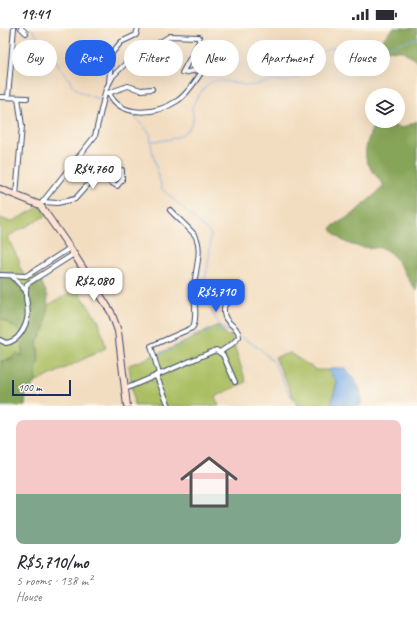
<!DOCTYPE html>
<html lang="en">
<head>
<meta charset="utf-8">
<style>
	:root { --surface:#fff; --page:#f2f2f3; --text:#2b2b33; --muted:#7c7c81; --accent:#2563eb }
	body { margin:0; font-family:Caveat,sans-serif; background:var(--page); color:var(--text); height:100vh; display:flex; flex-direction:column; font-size:15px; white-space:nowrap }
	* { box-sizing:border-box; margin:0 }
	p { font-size:13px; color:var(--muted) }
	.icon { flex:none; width:22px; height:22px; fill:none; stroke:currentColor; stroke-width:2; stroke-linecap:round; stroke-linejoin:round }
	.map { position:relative; height:378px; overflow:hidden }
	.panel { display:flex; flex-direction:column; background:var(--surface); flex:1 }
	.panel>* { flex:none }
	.guide { position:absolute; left:12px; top:12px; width:393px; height:36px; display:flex; gap:8px }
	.fabs { position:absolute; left:365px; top:60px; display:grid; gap:8px }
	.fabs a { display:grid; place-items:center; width:40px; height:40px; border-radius:50%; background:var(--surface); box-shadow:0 4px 16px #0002; font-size:20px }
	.scale { position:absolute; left:12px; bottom:10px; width:59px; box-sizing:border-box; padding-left:4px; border:2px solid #1b2f5e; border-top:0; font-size:11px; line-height:14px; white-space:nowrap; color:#1b2f5e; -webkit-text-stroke:3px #fbf7ec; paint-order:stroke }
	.price { position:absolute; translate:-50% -34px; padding:0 9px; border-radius:8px; background:#fff; color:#222; font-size:13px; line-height:26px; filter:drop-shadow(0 1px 2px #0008) }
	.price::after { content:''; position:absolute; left:50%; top:24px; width:12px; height:9px; margin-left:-6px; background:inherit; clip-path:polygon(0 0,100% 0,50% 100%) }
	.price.current { background:var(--accent); color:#fff }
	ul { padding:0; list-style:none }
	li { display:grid; align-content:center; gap:8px; height:212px; padding:0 16px }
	li span { display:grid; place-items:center; height:124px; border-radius:8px; color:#555 }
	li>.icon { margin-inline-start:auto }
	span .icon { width:72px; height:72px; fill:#fffc; stroke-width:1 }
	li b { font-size:17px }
	.pill { padding:0 14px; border-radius:18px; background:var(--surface); box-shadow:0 4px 16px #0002; font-size:14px; line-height:36px }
	.pill.current { background:var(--accent); color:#fff }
	.status { display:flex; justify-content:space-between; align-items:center; height:28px; padding:0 20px; background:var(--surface); direction:ltr }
	.status svg { height:11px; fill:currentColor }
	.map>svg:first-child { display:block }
	.green { fill:#aabe62; stroke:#627660 }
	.forest { fill:#87a558; stroke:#516a5b }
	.water { fill:#7eaee8; stroke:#4c6ea3 }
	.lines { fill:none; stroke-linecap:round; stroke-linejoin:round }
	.stream { stroke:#7eaee8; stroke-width:1 }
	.street-casing { stroke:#3b496d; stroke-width:6 }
	.secondary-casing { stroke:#3b496d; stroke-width:8 }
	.street { stroke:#fff; stroke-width:4 }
	.secondary { stroke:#fee3d2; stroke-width:6 }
</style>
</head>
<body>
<div class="status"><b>19:41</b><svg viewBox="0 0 49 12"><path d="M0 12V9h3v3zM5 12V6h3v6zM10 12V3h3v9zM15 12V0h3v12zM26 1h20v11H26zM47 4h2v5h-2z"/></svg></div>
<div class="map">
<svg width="417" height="378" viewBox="0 0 417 378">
	<rect width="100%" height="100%" fill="#fbf7ec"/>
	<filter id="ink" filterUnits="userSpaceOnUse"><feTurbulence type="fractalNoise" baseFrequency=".025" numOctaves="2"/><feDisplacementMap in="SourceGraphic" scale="8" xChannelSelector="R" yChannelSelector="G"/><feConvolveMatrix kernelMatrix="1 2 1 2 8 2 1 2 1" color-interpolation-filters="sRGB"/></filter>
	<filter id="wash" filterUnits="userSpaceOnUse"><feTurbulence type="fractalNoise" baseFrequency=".012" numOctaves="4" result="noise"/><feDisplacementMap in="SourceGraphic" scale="16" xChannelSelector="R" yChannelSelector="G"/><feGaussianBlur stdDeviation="0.9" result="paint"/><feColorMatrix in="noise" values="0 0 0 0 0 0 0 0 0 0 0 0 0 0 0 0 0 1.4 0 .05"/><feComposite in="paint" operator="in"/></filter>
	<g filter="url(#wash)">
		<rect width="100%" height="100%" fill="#f3ddc0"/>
		<!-- green -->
		<g class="green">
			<polygon points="41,178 47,187 7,209 20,234 18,236 26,250 28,251 34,247 39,249 41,253 31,256 23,266 10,247 0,248 0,190 11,194"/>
			<polygon points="77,261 99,294 106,320 35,355 36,343 39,331 37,314 45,300 48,277"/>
			<polygon points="0,290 24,304 22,328 14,328 0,334"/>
			<path d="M218 297 226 308 231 307 246 354 215 369 219 378H134L129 337C160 326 189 313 218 297Z"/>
			<polygon points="290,325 316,342 328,342 337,354 331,378 297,378 275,329"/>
		</g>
		<!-- forest -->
		<g class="forest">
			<polygon points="393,0 417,0 417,33 403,23 380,22 378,17"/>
			<path d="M417 93V263C406 251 399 228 384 221 381 219 375 220 372 220 355 219 341 216 331 201L333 198 353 186 382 160 384 157C363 132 361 130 373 98L383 95 403 100Z"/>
			<polygon points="10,247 23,266 31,256 41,253 48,268 47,288 45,300 37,314 39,331 36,343 36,353 26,366 25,378 0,378 0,334 10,331 17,325 22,328 24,305 0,290 0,248"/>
		</g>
		<!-- water -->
		<path class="water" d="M335 340H345C354 353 365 361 360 378H331L337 354 328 342Z"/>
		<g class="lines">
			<!-- stream -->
			<g class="stream">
				<polyline points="31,0 65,45 73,58 80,64 101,72"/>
				<polyline points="104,73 123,82"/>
				<polyline points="130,84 150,105 152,123 162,161 211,206 209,231 202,267 221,299 236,307"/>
				<path d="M152 113C168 113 187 110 193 92 194 88 192 84 192 80 194 71 206 57 213 53L219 52 250 58 272 53H287L300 48 324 23 331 20 355 23 375 18H391L417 10"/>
				<polyline points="241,309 259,320 274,334 286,360 298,378"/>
				<polyline points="156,328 187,314 196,307 224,302"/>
			</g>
		</g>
	</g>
	<g filter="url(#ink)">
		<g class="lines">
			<defs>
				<g id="street">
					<polyline points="21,0 26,5"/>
					<polyline points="109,54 112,25 121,14 136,7 138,0"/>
					<polyline points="108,65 128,58 141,62 152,61"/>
					<path d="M109 65C121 91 157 86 177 73 185 68 195 54 201 45L198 42 182 45 199 14V9L170 8 157 16"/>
					<polyline points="0,69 27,70"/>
					<polyline points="8,69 14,0"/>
					<polyline points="16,167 22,98 18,70"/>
					<polyline points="43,174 57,175 75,171 91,153 97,149 103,150 117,158 122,152 122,142"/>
					<polyline points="40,177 95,108 106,61 113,48 131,30 139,27"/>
					<polyline points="0,247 26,248 70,220"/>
					<polyline points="12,248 25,262"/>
					<path d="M0 312 6 315C13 314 17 311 21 305 35 283 22 275 27 256L74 226"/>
					<path d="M220 324 232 316 239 309C239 295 219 297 225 276L233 272"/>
					<path d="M159 346 151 318 192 300C198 294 194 270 194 261 194 245 203 224 196 209 194 204 175 188 170 182"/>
					<polyline points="156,347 169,378"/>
					<polyline points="125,361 216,322 223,327 235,354"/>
				</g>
				<polyline id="secondary" points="0,161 40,177 70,220 111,284 118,303 127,378"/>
			</defs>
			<!-- street casing -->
			<use href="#street" class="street-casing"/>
			<!-- secondary casing -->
			<use href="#secondary" class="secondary-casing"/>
			<!-- street -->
			<use href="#street" class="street"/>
			<!-- secondary -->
			<use href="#secondary" class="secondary"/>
		</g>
	</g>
</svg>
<div class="fabs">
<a><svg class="icon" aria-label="layers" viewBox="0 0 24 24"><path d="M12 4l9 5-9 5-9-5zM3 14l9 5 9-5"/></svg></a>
</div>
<div class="scale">100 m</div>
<b class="price" style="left:93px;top:162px">R$4,760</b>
<b class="price" style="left:94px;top:274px">R$2,080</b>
<b class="price current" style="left:216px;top:285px">R$5,710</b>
<div class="guide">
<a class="pill">Buy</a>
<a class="pill current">Rent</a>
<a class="pill">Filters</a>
<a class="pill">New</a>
<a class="pill">Apartment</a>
<a class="pill">House</a>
</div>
</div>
<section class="panel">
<ul>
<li><span style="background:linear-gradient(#f6c9c9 60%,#7fa58c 0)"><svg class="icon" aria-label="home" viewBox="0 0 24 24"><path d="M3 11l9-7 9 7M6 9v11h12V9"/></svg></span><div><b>R$5,710/mo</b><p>5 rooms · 138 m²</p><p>House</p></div></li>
</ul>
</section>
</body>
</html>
